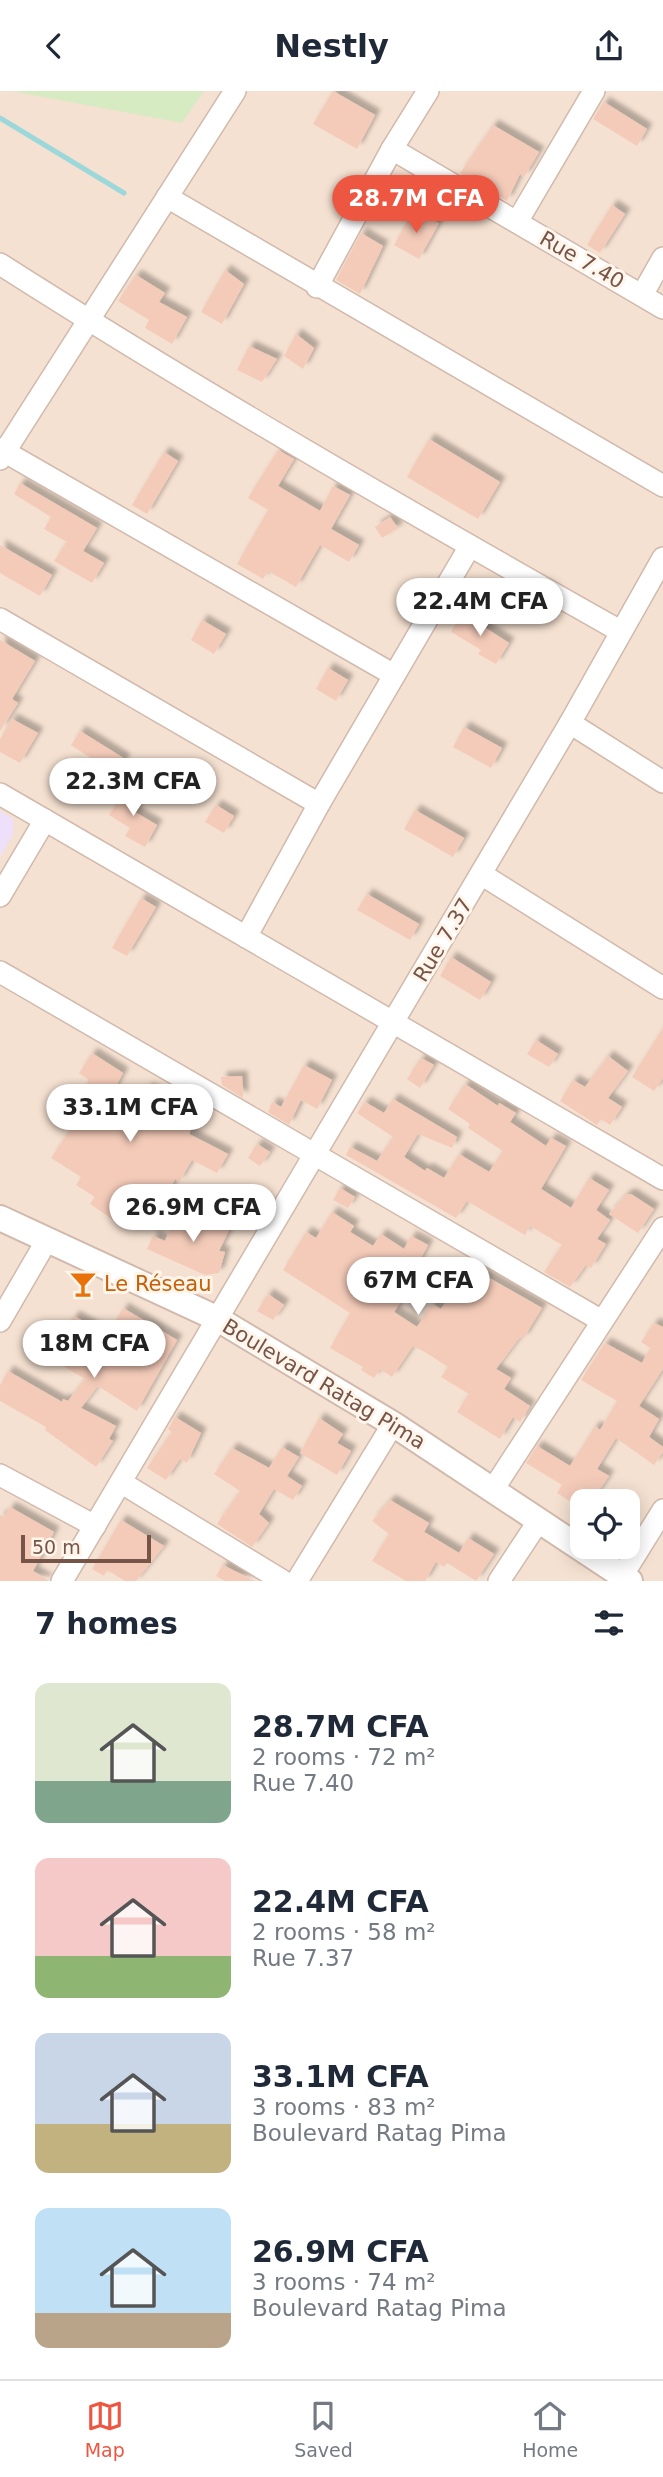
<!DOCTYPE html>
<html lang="en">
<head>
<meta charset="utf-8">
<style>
	:root { --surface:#fff; --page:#f6f6f7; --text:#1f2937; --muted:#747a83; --line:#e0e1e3; --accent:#ed5742 }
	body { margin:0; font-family:"DejaVu Sans",sans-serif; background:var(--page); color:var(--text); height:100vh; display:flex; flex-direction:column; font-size:26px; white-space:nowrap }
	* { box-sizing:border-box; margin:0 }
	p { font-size:23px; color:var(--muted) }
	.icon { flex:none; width:38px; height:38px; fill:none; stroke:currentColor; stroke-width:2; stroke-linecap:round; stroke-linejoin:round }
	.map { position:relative; height:1490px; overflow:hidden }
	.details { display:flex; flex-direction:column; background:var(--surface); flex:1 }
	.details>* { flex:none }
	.controls { position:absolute; left:570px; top:1398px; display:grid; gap:14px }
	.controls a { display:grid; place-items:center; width:70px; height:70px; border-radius:14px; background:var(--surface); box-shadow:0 4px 18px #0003; font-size:35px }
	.scale { position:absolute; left:21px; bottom:18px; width:130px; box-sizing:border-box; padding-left:7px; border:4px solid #775448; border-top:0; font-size:19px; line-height:24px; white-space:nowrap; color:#775448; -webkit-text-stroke:5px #fff5ea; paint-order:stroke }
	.price { position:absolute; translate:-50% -60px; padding:0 16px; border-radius:24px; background:#fff; color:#222; font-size:23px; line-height:46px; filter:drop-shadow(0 2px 4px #0008) }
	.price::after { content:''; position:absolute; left:50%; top:42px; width:21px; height:16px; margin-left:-10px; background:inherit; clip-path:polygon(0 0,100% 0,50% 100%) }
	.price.current { background:var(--accent); color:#fff }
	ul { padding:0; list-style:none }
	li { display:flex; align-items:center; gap:21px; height:175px; padding:0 35px }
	li span { display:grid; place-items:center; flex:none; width:196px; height:140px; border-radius:14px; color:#555 }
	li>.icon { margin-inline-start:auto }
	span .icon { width:84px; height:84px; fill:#fffc; stroke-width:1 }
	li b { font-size:30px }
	h2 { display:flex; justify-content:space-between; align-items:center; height:84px; padding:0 35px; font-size:30px }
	header { display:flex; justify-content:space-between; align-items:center; height:91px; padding:0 35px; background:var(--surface); font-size:32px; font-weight:600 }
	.tabs { display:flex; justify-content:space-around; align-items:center; height:98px; border-top:2px solid var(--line); background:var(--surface); font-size:19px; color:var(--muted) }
	.tabs a { display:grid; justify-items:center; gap:4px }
	.tabs .current { color:var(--accent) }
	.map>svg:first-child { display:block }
	.residential { fill:#f5e1d1; fill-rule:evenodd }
	.education { fill:#eee0fa }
	.green { fill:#d6ebc1 }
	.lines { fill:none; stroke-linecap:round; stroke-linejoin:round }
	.stream { stroke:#9cd7da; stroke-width:5 }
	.building { fill:#f4cbb9; filter:url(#shadow) }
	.minor-casing { stroke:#d1b9ac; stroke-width:24 }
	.tertiary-casing { stroke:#d1b9ac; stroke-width:28 }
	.minor { stroke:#fff; stroke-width:21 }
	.tertiary { stroke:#fff; stroke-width:24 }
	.labels { text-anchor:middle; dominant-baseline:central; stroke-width:6; stroke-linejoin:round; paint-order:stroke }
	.street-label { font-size:21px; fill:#775448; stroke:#fff5ea }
	.food-label { font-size:21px; fill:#c56008; stroke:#fff5ea; text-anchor:start }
</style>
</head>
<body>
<header><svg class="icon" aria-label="back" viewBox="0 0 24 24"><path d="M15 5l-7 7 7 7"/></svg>Nestly<svg class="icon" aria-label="share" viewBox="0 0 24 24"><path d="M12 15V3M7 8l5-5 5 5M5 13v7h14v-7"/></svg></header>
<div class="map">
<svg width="663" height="1490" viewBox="0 0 663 1490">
	<defs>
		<filter id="shadow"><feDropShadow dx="5.5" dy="-5.5" stdDeviation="2" flood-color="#0004"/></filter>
	</defs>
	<rect width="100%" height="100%" fill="#fdf0e3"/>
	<!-- residential -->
	<path class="residential" d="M0 0H663V1490H0ZM583 1410H628V1456H583Z"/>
	<!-- education -->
	<polygon class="education" points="0,720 13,728 13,743 0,766"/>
	<!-- green -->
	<polygon class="green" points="11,0 204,0 182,32"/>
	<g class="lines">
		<!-- stream -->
		<polyline class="stream" points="0,27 124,102"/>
	</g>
	<!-- building -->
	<g class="building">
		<polygon points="333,0 375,24 357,58 313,33"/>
		<polygon points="604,11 647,38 637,55 593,28"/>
		<polygon points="493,34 539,61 524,86 520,83 507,110 460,82"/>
		<polygon points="612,114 625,123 600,162 587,154"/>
		<polygon points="413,120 439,132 419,168 394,154"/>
		<polygon points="361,142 383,155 360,203 336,189"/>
		<polygon points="225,179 244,193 222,233 201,221"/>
		<polygon points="136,184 165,202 159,211 187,226 172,253 145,237 149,229 118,210"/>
		<polygon points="296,243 314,257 303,278 284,265"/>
		<polygon points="249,255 277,268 262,291 237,279"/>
		<polygon points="429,348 500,391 478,428 407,386"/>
		<polygon points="278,359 294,368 278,395 320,420 333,395 350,404 331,438 359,454 349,471 320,454 296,496 268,480 263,488 237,473 268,419 248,407"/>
		<polygon points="164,361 178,370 147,423 132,414"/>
		<polygon points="20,392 97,437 83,460 104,472 92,492 54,470 67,451 44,438 51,426 14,403"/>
		<polygon points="390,426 398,437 382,447 375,436"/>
		<polygon points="0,454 52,484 40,505 0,482"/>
		<polygon points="462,522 509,552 496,573 478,563 481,559 451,541"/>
		<polygon points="202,529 226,543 214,563 191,549"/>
		<polygon points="0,549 35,570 12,608 18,612 0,640"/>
		<polygon points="328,577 348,589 336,610 316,598"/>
		<polygon points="12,628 38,642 20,672 0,661 0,648"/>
		<polygon points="464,636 502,657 491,677 453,656"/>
		<polygon points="80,640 125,668 116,684 71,654"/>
		<polygon points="127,696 142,706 133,720 157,734 145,756 125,745 130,737 109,724"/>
		<polygon points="216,714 234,725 224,742 205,731"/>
		<polygon points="415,719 464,747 453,766 404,738"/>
		<polygon points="367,803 419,833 410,849 357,819"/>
		<polygon points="141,807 156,816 127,865 112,857"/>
		<polygon points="451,866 491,891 480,909 440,885"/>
		<polygon points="663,937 663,987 654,1000 632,986"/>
		<polygon points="536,949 558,963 549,976 527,963"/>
		<polygon points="92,962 123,982 106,1014 129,1028 147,997 198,1020 189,1043 228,1063 217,1082 192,1069 179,1091 175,1088 161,1119 132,1106 115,1130 90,1113 95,1106 76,1094 81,1086 51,1067 78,1027 71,1023 89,989 79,982"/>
		<polygon points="608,965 628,980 608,1007 622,1016 610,1034 601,1028 597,1034 560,1010 573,989 585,996"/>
		<polygon points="421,967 434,974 420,997 407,988"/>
		<polygon points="304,974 332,989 317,1018 301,1009 289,1034 268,1021 272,1011 281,1016"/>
		<polygon points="242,985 243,1007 222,994 221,986"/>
		<polygon points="465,993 498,1015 499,1012 516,1022 510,1031 546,1055 551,1047 566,1055 541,1098 571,1117 589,1087 609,1099 596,1119 610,1129 597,1148 606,1153 591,1177 586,1174 570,1196 544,1181 562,1154 530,1135 525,1144 467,1110 456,1127 346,1064 350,1056 377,1070 393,1046 357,1022 365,1011 384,1022 393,1008 457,1046 452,1057 418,1043 404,1066 425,1080 427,1077 444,1087 459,1063 489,1081 503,1060 468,1037 470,1033 448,1018"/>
		<polygon points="257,1053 270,1061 260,1075 248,1067"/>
		<polygon points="340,1097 355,1106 348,1117 333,1109"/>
		<polygon points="631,1103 654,1118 638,1142 609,1123 626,1104"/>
		<polygon points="177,1120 229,1139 219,1160 225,1161 219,1182 205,1184 147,1158 153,1145 165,1150"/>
		<polygon points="332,1121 354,1135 350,1141 373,1155 381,1143 404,1158 411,1145 428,1154 413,1182 418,1185 394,1221 417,1236 432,1213 441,1218 470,1176 542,1217 523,1248 520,1246 496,1278 511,1287 504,1298 530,1315 520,1331 513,1326 500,1348 457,1321 469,1303 441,1286 448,1276 425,1261 413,1255 392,1286 380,1278 374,1287 361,1279 363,1276 330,1257 350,1222 283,1179 306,1141 316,1147"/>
		<polygon points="268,1203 284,1214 273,1229 257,1220"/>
		<polygon points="123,1217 177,1249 137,1320 98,1295 81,1317 116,1335 109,1348 113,1350 96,1376 45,1339 46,1336 0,1310 0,1294 8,1280 62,1311 63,1308 68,1310 85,1288 48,1266 74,1225 108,1244"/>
		<polygon points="654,1232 663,1236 663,1278 639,1315 659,1328 649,1346 663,1356 663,1361 654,1374 616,1347 597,1378 609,1385 592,1410 583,1410 583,1419 557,1402 562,1394 526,1372 537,1355 570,1375 595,1335 600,1339 617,1310 581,1289 605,1252 642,1272 650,1257 641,1251"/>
		<polygon points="175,1326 201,1342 187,1372 180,1368 166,1389 147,1377 172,1341 168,1338"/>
		<polygon points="319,1327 343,1343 337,1352 351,1360 337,1384 300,1362"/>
		<polygon points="282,1356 299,1366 287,1385 302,1395 293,1409 274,1398 259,1423 269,1432 252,1456 217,1433 240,1400 214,1383 232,1357 269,1377"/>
		<polygon points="390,1409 429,1432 424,1441 459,1462 468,1447 494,1463 476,1490 447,1472 444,1476 436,1471 425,1490 406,1490 372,1470 389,1443 372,1430"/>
		<polygon points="10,1416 54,1441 33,1480 49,1490 0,1490 0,1424 4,1426"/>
		<polygon points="121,1429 164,1455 136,1490 125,1490 107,1479 104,1485 92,1478"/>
		<polygon points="223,1474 254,1490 225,1490 216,1485"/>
	</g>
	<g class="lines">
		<defs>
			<g id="minor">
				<polyline points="392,58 663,217"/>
				<polyline points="167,106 663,395"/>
				<polyline points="517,131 594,0"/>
				<path d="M0 173C202 302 411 422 620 540"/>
				<polyline points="317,196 392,58 428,0"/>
				<polyline points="642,204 663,167"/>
				<polyline points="0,358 394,584"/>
				<polyline points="0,368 235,0"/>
				<polyline points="0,528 319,713"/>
				<polyline points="570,632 663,691"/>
				<polyline points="0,703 663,1088"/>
				<polyline points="481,783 663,897"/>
				<polyline points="0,805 45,729"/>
				<polyline points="246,846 319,713 470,455"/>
				<polyline points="0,881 602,1230"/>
				<polyline points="0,1230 47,1149"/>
				<polyline points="0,1384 95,1435"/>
				<polyline points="122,1392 283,1490"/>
				<polyline points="492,1400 663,1137"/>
				<polyline points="622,1485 663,1419"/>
				<polyline points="62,1490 570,632 663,467"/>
				<polyline points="297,1490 393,1333"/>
				<polyline points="499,1490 538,1431"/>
			</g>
			<polyline id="tertiary" points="0,1127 216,1227 393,1333 630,1490"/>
		</defs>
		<!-- minor casing -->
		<use href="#minor" class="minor-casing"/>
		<!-- tertiary casing -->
		<use href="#tertiary" class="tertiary-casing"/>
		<!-- minor -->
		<use href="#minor" class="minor"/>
		<!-- tertiary -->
		<use href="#tertiary" class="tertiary"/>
	</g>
	<!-- icons -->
	<defs>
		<symbol id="bar-bare" viewBox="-9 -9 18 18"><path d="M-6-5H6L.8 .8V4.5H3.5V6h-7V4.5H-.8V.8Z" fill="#e8710a" stroke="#fff5ea" stroke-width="2.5" paint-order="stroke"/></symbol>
	</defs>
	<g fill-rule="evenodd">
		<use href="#bar-bare" x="64" y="1174" width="38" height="38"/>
	</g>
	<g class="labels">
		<!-- street labels -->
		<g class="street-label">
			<text transform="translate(582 169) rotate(30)">Rue 7.40</text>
			<text transform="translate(443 849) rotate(-59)">Rue 7.37</text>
			<text transform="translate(324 1293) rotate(31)">Boulevard Ratag Pima</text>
		</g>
		<!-- food labels -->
		<g class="food-label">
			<text x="104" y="1193">Le Réseau</text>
		</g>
	</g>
</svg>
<div class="controls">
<a><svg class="icon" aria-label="locate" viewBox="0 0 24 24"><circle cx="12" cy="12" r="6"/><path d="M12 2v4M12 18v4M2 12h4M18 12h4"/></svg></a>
</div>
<div class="scale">50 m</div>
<b class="price current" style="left:416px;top:144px">28.7M CFA</b>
<b class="price" style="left:480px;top:547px">22.4M CFA</b>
<b class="price" style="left:133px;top:727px">22.3M CFA</b>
<b class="price" style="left:130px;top:1053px">33.1M CFA</b>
<b class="price" style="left:193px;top:1153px">26.9M CFA</b>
<b class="price" style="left:418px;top:1226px">67M CFA</b>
<b class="price" style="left:94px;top:1289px">18M CFA</b>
</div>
<section class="details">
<h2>7 homes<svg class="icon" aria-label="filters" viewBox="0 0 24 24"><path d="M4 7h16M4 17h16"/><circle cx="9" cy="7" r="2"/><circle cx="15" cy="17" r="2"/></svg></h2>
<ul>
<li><span style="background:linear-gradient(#dfe7d0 70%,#7fa58c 0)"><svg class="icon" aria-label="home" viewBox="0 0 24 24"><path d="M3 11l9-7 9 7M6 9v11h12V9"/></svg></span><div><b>28.7M CFA</b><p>2 rooms · 72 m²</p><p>Rue 7.40</p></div></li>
<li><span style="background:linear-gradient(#f6c9c9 70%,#8fb573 0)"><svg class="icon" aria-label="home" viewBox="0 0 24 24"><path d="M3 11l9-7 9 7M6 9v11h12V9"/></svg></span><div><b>22.4M CFA</b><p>2 rooms · 58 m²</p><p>Rue 7.37</p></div></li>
<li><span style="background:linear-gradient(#c9d6e8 65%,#c2b280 0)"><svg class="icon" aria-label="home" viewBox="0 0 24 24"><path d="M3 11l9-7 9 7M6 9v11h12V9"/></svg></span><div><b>33.1M CFA</b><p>3 rooms · 83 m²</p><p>Boulevard Ratag Pima</p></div></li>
<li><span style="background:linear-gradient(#bfe0f5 75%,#b9a48a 0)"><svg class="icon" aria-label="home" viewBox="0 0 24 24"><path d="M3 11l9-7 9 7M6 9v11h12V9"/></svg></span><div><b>26.9M CFA</b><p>3 rooms · 74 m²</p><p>Boulevard Ratag Pima</p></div></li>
</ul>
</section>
<nav class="tabs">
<a class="current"><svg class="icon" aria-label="map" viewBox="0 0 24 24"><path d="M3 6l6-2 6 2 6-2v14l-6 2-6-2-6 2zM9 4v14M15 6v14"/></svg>Map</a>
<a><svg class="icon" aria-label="saved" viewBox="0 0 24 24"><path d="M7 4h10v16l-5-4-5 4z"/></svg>Saved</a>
<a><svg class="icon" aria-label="home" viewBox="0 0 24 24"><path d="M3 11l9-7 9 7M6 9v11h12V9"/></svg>Home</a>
</nav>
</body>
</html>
